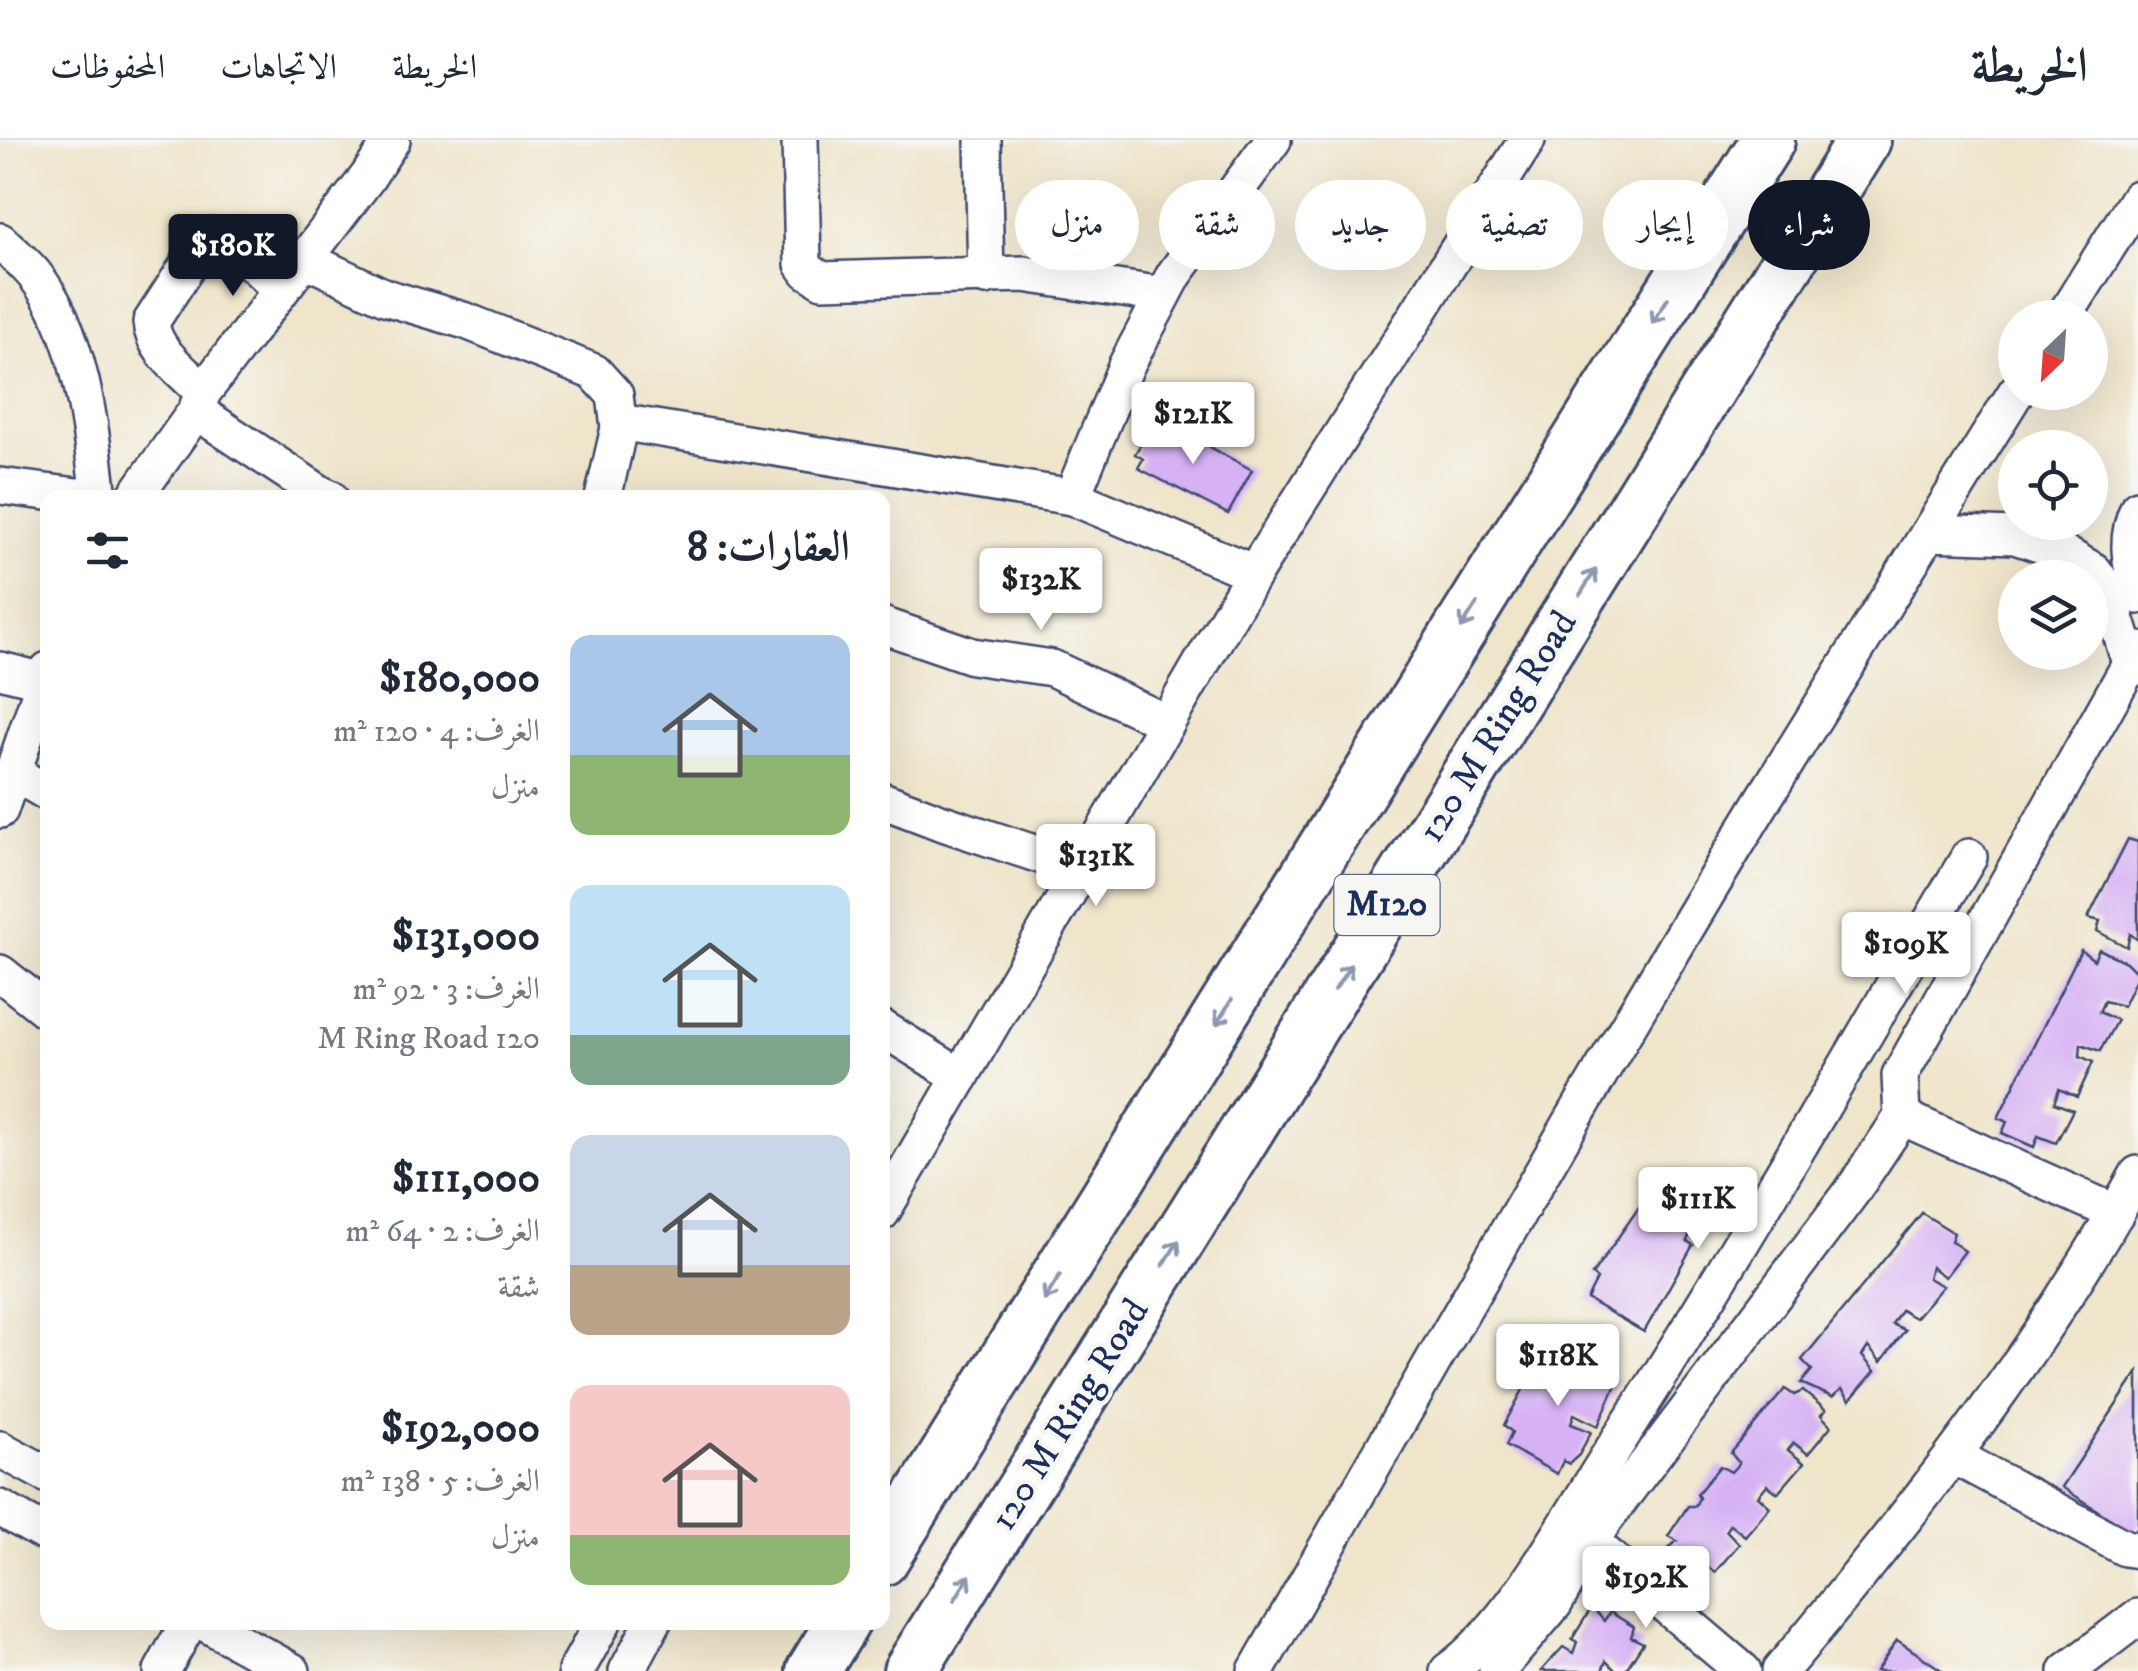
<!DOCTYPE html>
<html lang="ar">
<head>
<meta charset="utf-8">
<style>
	:root { --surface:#fff; --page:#f6f6f7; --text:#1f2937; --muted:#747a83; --line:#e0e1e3; --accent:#111827 }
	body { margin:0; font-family:"IM FELL DW Pica",Amiri,serif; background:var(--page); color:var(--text); direction:rtl; height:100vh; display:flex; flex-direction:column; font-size:38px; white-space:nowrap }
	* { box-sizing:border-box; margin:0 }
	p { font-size:32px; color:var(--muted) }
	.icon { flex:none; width:55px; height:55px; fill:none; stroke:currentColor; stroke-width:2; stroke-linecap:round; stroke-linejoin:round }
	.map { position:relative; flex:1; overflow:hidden; direction:ltr }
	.drawer { position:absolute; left:40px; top:350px; width:850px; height:1140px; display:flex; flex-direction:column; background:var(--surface); border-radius:20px; box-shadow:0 10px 40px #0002; direction:rtl }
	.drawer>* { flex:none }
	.hud { position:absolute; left:920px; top:40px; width:950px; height:90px; direction:rtl; display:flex; gap:20px }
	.needle { width:65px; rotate:205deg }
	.tools { position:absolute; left:1998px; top:160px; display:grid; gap:20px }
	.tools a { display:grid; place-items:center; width:110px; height:110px; border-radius:50%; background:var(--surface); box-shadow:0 10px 40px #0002; font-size:50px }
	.price { position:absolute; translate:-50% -85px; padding:0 22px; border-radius:10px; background:#fff; color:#222; font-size:32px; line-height:65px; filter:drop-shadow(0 2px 5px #0008) }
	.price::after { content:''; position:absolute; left:50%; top:60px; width:30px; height:22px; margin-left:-15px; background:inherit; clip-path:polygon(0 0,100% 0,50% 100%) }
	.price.on { background:var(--accent); color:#fff }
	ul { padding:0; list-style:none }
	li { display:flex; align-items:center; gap:30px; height:250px; padding:0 40px }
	li span { display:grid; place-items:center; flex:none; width:280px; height:200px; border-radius:20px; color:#555 }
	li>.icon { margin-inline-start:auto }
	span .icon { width:120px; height:120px; fill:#fffc; stroke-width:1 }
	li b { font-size:42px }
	h2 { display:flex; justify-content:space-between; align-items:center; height:120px; padding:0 40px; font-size:42px }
	.tag { padding:0 35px; border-radius:45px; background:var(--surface); box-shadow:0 10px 40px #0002; font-size:35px; line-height:90px }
	.tag.on { background:var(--accent); color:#fff }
	header { display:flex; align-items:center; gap:60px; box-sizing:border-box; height:140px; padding:0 50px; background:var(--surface); border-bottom:2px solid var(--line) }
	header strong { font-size:48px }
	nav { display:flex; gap:55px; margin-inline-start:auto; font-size:35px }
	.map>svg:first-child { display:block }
	.building { fill:#d6b1f4 }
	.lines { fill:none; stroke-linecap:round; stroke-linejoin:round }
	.minor-casing { stroke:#3b4a6e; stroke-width:40 }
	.highway-casing { stroke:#3b4a6e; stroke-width:58 }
	.minor { stroke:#fff; stroke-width:35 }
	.highway { stroke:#fff; stroke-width:52 }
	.oneway { stroke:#8d97ae }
	.labels { text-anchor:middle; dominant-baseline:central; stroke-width:9; stroke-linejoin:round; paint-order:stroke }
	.shield { fill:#f6f6f2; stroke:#5d6b8a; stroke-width:2.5 }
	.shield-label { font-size:35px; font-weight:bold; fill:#1b2f5e }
	.street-label { font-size:38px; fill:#1b2f5e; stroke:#f6f6f2 }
</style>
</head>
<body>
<header>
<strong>الخريطة</strong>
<nav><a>الخريطة</a><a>الاتجاهات</a><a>المحفوظات</a></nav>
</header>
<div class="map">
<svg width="2138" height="1531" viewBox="0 0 2138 1531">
	<rect width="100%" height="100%" fill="#f6f6f2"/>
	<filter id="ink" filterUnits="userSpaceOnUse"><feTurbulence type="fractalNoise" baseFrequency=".01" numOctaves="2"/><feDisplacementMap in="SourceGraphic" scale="20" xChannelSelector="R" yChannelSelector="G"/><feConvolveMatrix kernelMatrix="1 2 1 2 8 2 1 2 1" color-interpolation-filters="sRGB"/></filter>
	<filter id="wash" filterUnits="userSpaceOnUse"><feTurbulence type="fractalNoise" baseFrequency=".0048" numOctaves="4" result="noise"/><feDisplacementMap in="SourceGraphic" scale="40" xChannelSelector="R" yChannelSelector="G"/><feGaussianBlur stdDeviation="2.25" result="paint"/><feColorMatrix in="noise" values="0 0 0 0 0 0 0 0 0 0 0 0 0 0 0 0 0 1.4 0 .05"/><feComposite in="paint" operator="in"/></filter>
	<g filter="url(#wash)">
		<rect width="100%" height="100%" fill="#efe5cb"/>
		<g id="blocks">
			<!-- building -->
			<g class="building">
				<polygon points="1164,282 1252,330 1228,374 1138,328 1143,319 1135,314 1150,288 1163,293"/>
				<polygon points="2128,699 2138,702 2138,800 2130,794 2127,807 2097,791 2100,781 2088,778"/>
				<polygon points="2099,809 2126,822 2138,834 2123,866 2104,861 2099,872 2117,880 2100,911 2081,904 2080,916 2093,922 2077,957 2059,949 2054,963 2073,970 2056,1003 2038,996 2034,1007 2002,993 2007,982 1998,978 2081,810 2094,820"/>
				<polygon points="1644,1060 1691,1091 1687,1101 1693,1105 1644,1192 1587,1159 1597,1139 1592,1135"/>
				<polygon points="1922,1073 1954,1093 1951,1101 1965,1111 1945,1137 1931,1127 1928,1138 1943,1146 1915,1178 1901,1170 1892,1184 1905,1190 1881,1222 1868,1207 1862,1216 1875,1231 1850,1260 1842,1249 1832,1257 1801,1243 1812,1230 1802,1220"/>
				<polygon points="1562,1209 1618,1240 1598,1286 1574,1274 1571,1284 1591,1292 1579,1315 1569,1324 1563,1321 1557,1334 1506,1305 1512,1292 1504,1285 1544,1211 1558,1215"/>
				<polygon points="2138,1232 2138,1386 2133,1394 2062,1347"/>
				<polygon points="1785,1249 1794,1255 1803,1251 1826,1270 1821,1275 1831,1286 1808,1314 1794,1303 1788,1310 1804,1323 1778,1353 1767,1345 1758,1356 1770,1367 1745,1396 1730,1384 1726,1390 1739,1404 1715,1432 1703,1424 1698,1429 1669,1407 1677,1401 1668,1396 1688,1366 1695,1366 1699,1358 1697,1354 1720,1326 1731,1332 1739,1323 1731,1313"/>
				<polygon points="1592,1467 1604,1481 1610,1472 1634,1487 1631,1497 1643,1503 1625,1531 1616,1531 1606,1521 1602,1531 1541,1531 1563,1507 1573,1513 1577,1502 1572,1499"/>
				<polygon points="1897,1500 1943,1531 1876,1531"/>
			</g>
		</g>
	</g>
	<g filter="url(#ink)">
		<use href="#blocks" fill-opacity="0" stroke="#3b4a6e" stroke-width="2.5"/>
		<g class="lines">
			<defs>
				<g id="minor">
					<polyline points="800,0 803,124 808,131 822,140 1024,134 1163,155"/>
					<polyline points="983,0 986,137"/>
					<path d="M0 101C11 111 24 122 34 134 80 190 91 287 99 358"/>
					<polyline points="305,119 385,157 466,181 594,232 615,255 619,288 603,358"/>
					<polyline points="2063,178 2138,58"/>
					<path d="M203 252C184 232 153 211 151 182L203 102 214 96 231 103 281 150"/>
					<polyline points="196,271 321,354 330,358"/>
					<polyline points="619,282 1072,357 1254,433"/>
					<polyline points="0,346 92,358"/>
					<polyline points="1072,357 1126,226 1174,135 1273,0"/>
					<polyline points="134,358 196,271 203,252 367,38 392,0"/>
					<path d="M2138 368C2124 401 2131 422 2138 456"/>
					<polyline points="1929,393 2015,396 2060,411 2094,431 2108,452 2130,523 2138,527"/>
					<polyline points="882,485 972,516 1052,528 1167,583"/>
					<polyline points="0,530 44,541"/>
					<polyline points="12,632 48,653"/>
					<polyline points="882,660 940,682 1082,729"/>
					<polyline points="0,670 48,530"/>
					<polyline points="0,833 48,871"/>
					<polyline points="882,888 961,937"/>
					<polyline points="882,1072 1254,433 1527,0"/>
					<polyline points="2116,1073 1902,977 1900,935 2138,510"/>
					<polyline points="0,1309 48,1335"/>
					<polyline points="1954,1316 2125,1408 2138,1410"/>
					<polyline points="0,1368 48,1395"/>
					<polyline points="1590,1401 1743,1531"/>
					<polyline points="203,1482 292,1531"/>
					<polyline points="162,1531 189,1482"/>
					<polyline points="576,1531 603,1482"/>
					<polyline points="627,1531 653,1482"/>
					<path d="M1256 1531C1423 1238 1590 945 1765 657 1848 521 1933 387 2016 252"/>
					<path d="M1448 1531C1512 1485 1567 1381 1610 1314 1736 1118 1851 917 1969 717"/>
					<polyline points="1497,1531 1554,1464 1590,1401 1615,1366 1851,1053 1902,977"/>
					<path d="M1780 1531C1913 1373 2037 1215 2138 1034"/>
					<polyline points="2067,1531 2138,1477"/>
				</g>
				<g id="highway">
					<polyline points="882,1419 1514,403 1768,0"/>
					<polyline points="813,1531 843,1482"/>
					<polyline points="910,1531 1864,0"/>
				</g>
			</defs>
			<!-- minor casing -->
			<use href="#minor" class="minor-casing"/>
			<!-- highway casing -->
			<use href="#highway" class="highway-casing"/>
			<!-- minor -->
			<use href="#minor" class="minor"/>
			<!-- highway -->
			<use href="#highway" class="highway"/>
		</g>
		<!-- one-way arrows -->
		<defs><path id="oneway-shaft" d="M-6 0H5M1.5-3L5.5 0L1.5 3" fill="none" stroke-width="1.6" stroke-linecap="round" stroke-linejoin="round" transform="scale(2.5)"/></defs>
		<g class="oneway">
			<use href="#oneway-shaft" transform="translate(1660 171) rotate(122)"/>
			<use href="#oneway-shaft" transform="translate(1588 442) rotate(-58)"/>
			<use href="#oneway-shaft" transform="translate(1469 476) rotate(122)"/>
			<use href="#oneway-shaft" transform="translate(1343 837) rotate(-58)"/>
			<use href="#oneway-shaft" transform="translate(1224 872) rotate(122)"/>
			<use href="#oneway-shaft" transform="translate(1171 1113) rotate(-58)"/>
			<use href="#oneway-shaft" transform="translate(1052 1148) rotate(122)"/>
			<use href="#oneway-shaft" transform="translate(962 1448) rotate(-58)"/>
		</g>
	</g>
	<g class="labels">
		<!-- shield labels -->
		<rect class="shield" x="1334.5" y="735" width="105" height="60" rx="8"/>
		<g class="shield-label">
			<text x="1387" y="765">M120</text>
		</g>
		<!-- street labels -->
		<g class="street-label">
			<text transform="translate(1498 587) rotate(-58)">120 M Ring Road</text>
			<text transform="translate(1070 1275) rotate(-58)">120 M Ring Road</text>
		</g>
	</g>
</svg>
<div class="tools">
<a><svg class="needle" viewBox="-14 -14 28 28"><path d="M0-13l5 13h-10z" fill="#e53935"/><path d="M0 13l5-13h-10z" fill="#747a83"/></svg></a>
<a><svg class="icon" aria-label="locate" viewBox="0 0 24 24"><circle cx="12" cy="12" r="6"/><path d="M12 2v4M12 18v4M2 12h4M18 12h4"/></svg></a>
<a><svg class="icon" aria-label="layers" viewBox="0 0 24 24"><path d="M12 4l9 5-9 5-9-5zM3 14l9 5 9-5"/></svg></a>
</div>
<b class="price on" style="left:233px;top:159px">$180K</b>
<b class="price" style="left:1193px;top:327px">$121K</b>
<b class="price" style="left:1041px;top:493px">$132K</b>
<b class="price" style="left:1096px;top:769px">$131K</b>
<b class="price" style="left:1906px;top:857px">$109K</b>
<b class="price" style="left:1698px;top:1112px">$111K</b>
<b class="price" style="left:1558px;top:1269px">$118K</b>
<b class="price" style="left:1646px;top:1491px">$192K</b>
<div class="hud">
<a class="tag on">شراء</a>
<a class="tag">إيجار</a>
<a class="tag">تصفية</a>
<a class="tag">جديد</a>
<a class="tag">شقة</a>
<a class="tag">منزل</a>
</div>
<section class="drawer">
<h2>العقارات: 8<svg class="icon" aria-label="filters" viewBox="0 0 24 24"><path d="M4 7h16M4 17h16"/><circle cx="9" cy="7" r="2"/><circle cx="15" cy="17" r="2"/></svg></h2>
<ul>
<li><span style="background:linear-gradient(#a9c7e8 60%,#8fb573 0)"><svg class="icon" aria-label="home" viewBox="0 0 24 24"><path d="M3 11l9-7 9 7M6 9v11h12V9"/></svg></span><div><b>$180,000</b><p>الغرف: 4 · 120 m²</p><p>منزل</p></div></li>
<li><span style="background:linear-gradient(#bfe0f5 75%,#7fa58c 0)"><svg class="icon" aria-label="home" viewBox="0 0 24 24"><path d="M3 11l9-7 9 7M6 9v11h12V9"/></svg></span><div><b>$131,000</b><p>الغرف: 3 · 92 m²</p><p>120 M Ring Road</p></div></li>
<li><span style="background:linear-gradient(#c9d6e8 65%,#b9a48a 0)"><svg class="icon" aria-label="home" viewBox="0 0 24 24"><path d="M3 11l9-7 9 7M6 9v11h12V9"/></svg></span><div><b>$111,000</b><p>الغرف: 2 · 64 m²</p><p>شقة</p></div></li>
<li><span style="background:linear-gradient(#f6c9c9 75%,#8fb573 0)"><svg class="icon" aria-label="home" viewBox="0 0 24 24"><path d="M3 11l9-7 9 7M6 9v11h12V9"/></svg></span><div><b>$192,000</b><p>الغرف: 5 · 138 m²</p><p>منزل</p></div></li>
</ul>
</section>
</div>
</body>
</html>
